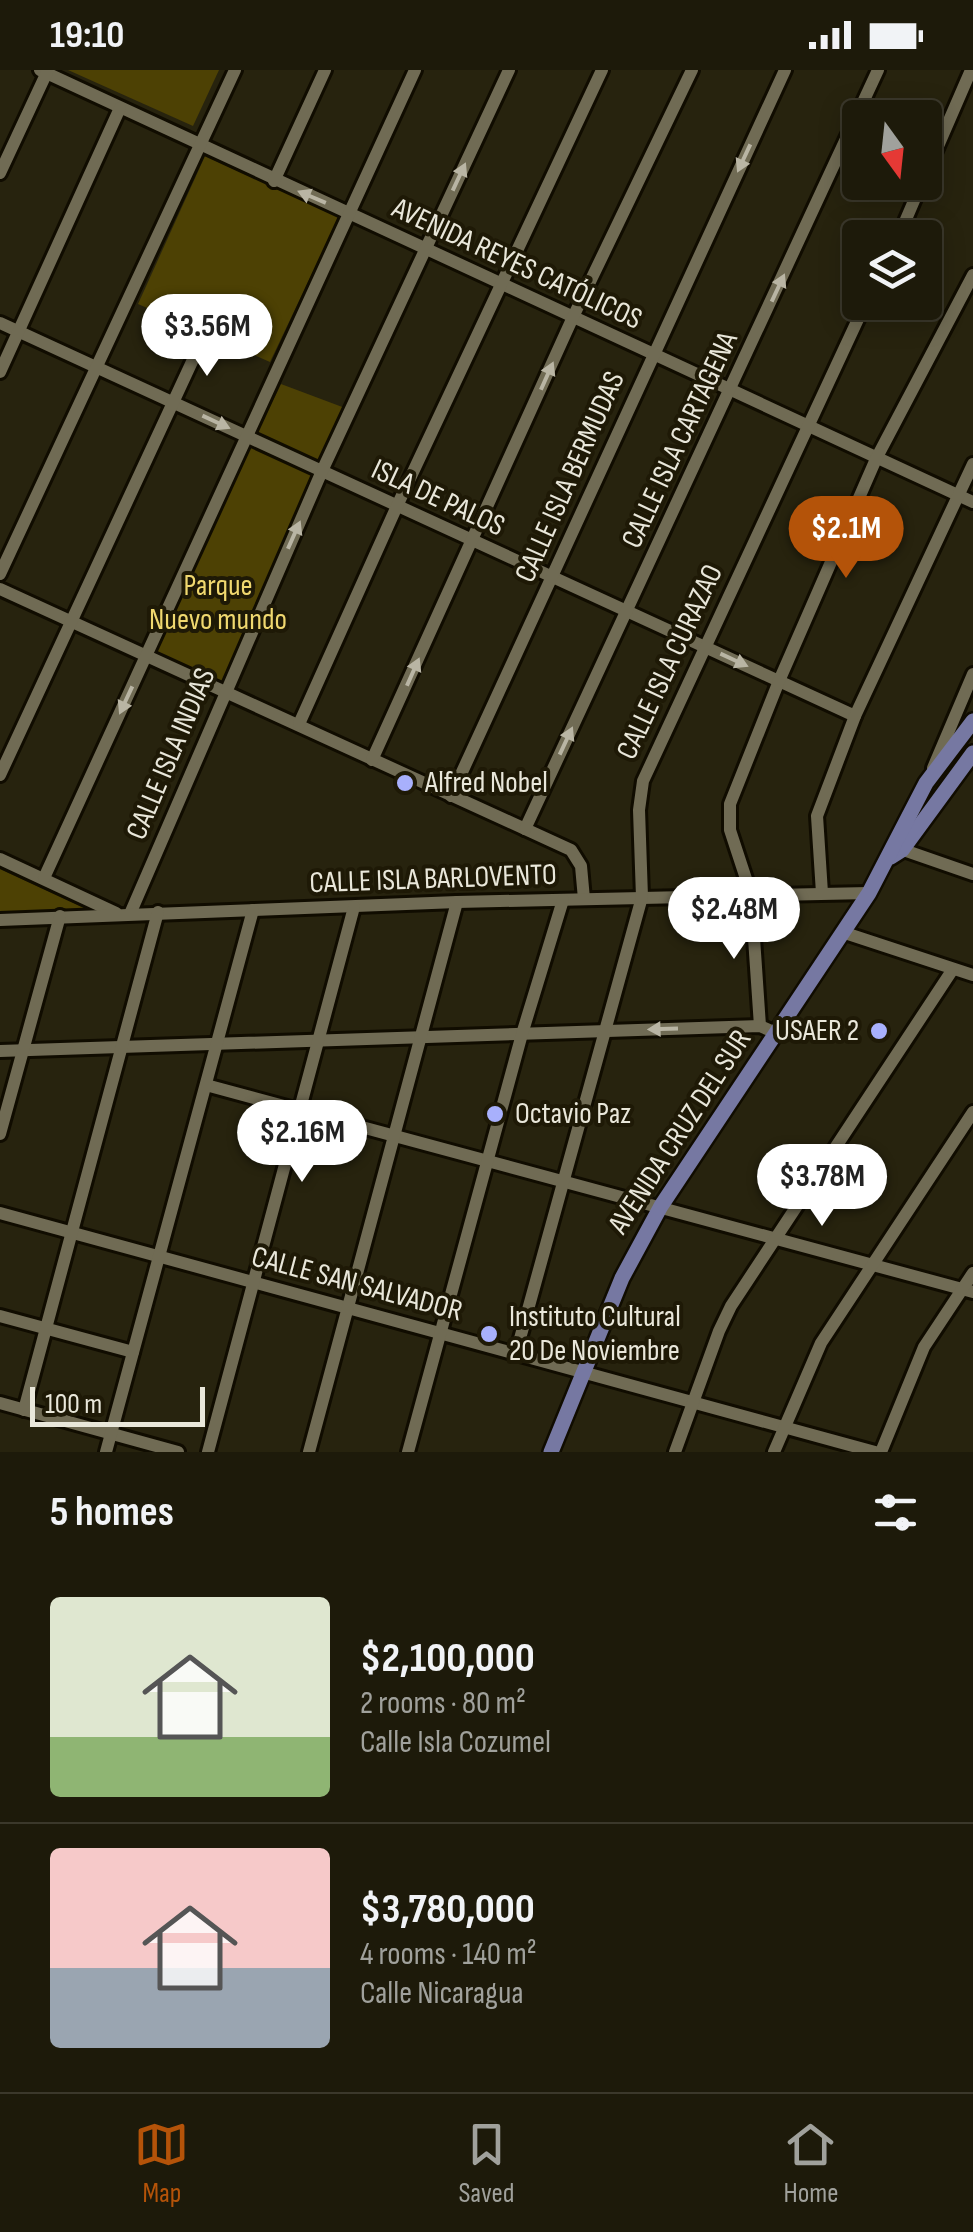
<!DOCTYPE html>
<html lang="en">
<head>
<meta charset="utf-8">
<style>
	:root { --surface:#1d1a0a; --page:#252313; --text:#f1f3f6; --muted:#a0a19c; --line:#3b382b; --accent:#b45309 }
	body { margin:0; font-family:"Sofia Sans Condensed",sans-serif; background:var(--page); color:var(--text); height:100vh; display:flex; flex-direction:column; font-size:38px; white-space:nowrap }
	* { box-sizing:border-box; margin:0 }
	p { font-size:32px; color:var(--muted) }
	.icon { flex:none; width:55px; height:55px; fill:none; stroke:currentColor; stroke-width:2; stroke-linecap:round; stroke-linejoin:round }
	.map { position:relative; height:1382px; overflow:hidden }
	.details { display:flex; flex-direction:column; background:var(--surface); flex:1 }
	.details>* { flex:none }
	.needle { width:65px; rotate:165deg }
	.fabs { position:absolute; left:842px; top:30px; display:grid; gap:20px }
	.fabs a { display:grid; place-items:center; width:100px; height:100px; border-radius:10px; background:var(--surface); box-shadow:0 5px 25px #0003,0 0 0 2px var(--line); font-size:50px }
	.scale { position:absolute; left:30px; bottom:25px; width:175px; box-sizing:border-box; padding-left:10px; border:5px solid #e9e7da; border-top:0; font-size:28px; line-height:35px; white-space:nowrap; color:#e9e7da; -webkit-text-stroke:8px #1e1906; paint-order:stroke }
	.price { position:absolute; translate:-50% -85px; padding:0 22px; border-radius:35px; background:#fff; color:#222; font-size:32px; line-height:65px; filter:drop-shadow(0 2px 5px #0008) }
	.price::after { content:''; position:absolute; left:50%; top:60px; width:30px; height:22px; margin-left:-15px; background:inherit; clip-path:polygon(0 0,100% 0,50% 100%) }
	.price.current { background:var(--accent); color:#fff }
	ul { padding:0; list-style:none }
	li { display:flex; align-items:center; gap:30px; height:250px; padding:0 50px }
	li+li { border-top:2px solid var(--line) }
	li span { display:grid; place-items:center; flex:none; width:280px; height:200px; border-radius:10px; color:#555 }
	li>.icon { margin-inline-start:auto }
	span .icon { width:120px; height:120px; fill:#fffc; stroke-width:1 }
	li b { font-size:42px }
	h2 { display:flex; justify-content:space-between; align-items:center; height:120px; padding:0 50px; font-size:42px }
	.status { display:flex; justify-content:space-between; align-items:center; height:70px; padding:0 50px; background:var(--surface); direction:ltr }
	.status svg { height:28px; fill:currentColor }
	.dock { display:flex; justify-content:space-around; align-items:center; height:140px; border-top:2px solid var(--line); background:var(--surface); font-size:28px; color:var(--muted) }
	.dock a { display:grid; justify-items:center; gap:5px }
	.dock .current { color:var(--accent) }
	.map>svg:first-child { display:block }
	.green { fill:#4d4104 }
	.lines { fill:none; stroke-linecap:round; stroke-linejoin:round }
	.minor-casing { stroke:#100c00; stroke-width:18 }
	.major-casing { stroke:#100c00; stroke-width:20 }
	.minor { stroke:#706b54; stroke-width:12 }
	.major { stroke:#7678a2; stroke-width:15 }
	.oneway { fill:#b9b5a4 }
	.poi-dot { fill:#a8b0fc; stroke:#1e1906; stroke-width:4 }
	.labels { text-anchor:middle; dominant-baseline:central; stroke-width:8; stroke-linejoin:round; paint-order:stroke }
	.street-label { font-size:30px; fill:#e9e7da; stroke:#1e1906 }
	.park-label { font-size:30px; fill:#f0d86f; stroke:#1e1906 }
	.poi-label { font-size:30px; fill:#e9e7da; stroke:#1e1906; text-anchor:start }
</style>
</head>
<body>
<div class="status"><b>19:10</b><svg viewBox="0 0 49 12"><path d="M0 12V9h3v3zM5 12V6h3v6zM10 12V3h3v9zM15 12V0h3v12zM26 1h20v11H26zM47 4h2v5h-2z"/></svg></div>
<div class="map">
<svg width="973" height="1382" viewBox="0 0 973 1382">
	<rect width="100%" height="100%" fill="#27230e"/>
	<!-- green -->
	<g class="green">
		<polygon points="68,0 219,0 193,56"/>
		<polygon points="205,86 339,147 270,292 138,234"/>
		<polygon points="281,314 345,338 320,393 257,363"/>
		<polygon points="250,376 313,405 222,613 155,584"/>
		<polygon points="0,799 87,839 0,843"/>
	</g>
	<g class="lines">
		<defs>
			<g id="minor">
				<polyline points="40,0 973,432"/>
				<polyline points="0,103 48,0"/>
				<polyline points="925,106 971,0"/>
				<polyline points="274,111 325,0"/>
				<polyline points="898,168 922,112"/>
				<polyline points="0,253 855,646"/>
				<polyline points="0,302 120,38"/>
				<polyline points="0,504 235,0"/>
				<polyline points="0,519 571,780 581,796 584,829"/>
				<polyline points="299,654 397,436 602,0"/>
				<polyline points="372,690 573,247 692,0"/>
				<polyline points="933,698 973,604"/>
				<polyline points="0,705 203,268"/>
				<polyline points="451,726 785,0"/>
				<polyline points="525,759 878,0"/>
				<polyline points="895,777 973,804"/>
				<polyline points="0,789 116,843"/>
				<polyline points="44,808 415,0"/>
				<polyline points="822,823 817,746 855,646 973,394"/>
				<polyline points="130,844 322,401 509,0"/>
				<polyline points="0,850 457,832 869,823"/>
				<polyline points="842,862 973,905"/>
				<polyline points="760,956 751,824 730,760 730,734 779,611 876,389 973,205"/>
				<polyline points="0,981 760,956 776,963"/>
				<polyline points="206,1015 973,1222"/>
				<polyline points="0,1064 60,846"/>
				<polyline points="0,1143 875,1382"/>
				<polyline points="0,1246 133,1282"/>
				<polyline points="516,1283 642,827 639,740 643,711 866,232"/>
				<polyline points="0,1333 178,1382"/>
				<polyline points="24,1340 158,842"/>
				<polyline points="106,1382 253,840"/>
				<polyline points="208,1382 354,837"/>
				<polyline points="309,1382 457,832"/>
				<polyline points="408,1382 522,964 563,830"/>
				<polyline points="675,1382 719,1261 731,1236 953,899"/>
				<polyline points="774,1382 821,1273 973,1042"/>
				<polyline points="881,1382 924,1277 973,1203"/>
			</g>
			<g id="major">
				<polyline points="891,787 902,780 973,683"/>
				<polyline points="551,1382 622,1208 661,1136 869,823 926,713 973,651"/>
			</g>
		</defs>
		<!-- minor casing -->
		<use href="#minor" class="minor-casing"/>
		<!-- major casing -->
		<use href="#major" class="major-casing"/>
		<!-- minor -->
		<use href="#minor" class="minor"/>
		<!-- major -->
		<use href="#major" class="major"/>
	</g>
	<!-- one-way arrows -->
	<defs><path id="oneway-solid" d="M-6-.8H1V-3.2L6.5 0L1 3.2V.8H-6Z" transform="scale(2.5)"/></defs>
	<g class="oneway">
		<use href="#oneway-solid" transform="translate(744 88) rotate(115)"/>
		<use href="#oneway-solid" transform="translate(459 107) rotate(-65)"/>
		<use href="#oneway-solid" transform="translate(312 127) rotate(-157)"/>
		<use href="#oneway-solid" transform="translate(778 218) rotate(-65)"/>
		<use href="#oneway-solid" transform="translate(547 306) rotate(-66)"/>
		<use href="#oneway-solid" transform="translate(216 352) rotate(25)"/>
		<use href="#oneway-solid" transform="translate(294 465) rotate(-66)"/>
		<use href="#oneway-solid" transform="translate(734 590) rotate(25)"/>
		<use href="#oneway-solid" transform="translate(413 602) rotate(-66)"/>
		<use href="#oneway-solid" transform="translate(126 630) rotate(115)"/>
		<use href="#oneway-solid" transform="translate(566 671) rotate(-65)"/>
		<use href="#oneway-solid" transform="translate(663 959) rotate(178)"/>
	</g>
	<!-- markers -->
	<g class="poi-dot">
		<circle cx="405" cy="713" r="10"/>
		<circle cx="879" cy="961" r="10"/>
		<circle cx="495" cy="1044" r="10"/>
		<circle cx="489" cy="1264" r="10"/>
	</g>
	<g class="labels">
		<!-- street labels -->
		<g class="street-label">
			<text transform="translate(517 194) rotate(25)">AVENIDA REYES CATÓLICOS</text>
			<text transform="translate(680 370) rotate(-65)">CALLE ISLA CARTAGENA</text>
			<text transform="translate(570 407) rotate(-66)">CALLE ISLA BERMUDAS</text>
			<text transform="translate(438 428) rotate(25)">ISLA DE PALOS</text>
			<text transform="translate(670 592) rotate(-65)">CALLE ISLA CURAZAO</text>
			<text transform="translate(171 684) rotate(-67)">CALLE ISLA INDIAS</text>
			<text transform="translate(433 809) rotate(-2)">CALLE ISLA BARLOVENTO</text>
			<text transform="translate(680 1062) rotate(-57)">AVENIDA CRUZ DEL SUR</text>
			<text transform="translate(357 1214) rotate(15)">CALLE SAN SALVADOR</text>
		</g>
		<!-- park labels -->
		<g class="park-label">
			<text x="218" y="516">Parque<tspan x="218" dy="34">Nuevo mundo</tspan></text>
		</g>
		<!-- poi labels -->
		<g class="poi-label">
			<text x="425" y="713">Alfred Nobel</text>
			<text x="859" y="961" text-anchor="end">USAER 2</text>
			<text x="515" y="1044">Octavio Paz</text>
			<text x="509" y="1247">Instituto Cultural<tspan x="509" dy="34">20 De Noviembre</tspan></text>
		</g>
	</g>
</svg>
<div class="fabs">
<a><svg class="needle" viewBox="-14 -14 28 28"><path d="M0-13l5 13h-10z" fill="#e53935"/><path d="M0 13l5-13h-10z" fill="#a0a19c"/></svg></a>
<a><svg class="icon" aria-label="layers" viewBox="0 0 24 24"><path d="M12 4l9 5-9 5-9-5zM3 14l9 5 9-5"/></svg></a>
</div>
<div class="scale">100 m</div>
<b class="price" style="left:207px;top:309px">$3.56M</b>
<b class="price current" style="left:846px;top:511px">$2.1M</b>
<b class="price" style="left:734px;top:892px">$2.48M</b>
<b class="price" style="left:302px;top:1115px">$2.16M</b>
<b class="price" style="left:822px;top:1159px">$3.78M</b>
</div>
<section class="details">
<h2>5 homes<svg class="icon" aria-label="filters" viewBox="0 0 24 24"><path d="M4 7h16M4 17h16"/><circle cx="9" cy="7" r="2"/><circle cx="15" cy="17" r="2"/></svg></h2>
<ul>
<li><span style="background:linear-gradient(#dfe7d0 70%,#8fb573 0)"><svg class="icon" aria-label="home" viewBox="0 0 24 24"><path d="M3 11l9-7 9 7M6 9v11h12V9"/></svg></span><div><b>$2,100,000</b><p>2 rooms · 80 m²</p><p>Calle Isla Cozumel</p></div></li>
<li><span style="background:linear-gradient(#f6c9c9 60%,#9aa5b1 0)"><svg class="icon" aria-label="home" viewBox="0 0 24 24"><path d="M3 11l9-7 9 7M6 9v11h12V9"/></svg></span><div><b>$3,780,000</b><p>4 rooms · 140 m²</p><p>Calle Nicaragua</p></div></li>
</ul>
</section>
<nav class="dock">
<a class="current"><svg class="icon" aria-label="map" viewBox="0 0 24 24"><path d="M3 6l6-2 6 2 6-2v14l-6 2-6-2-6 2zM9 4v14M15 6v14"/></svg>Map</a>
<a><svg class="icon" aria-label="saved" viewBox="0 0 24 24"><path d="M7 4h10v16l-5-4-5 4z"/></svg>Saved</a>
<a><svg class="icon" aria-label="home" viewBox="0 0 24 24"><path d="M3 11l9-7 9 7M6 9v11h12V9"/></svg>Home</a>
</nav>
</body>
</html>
